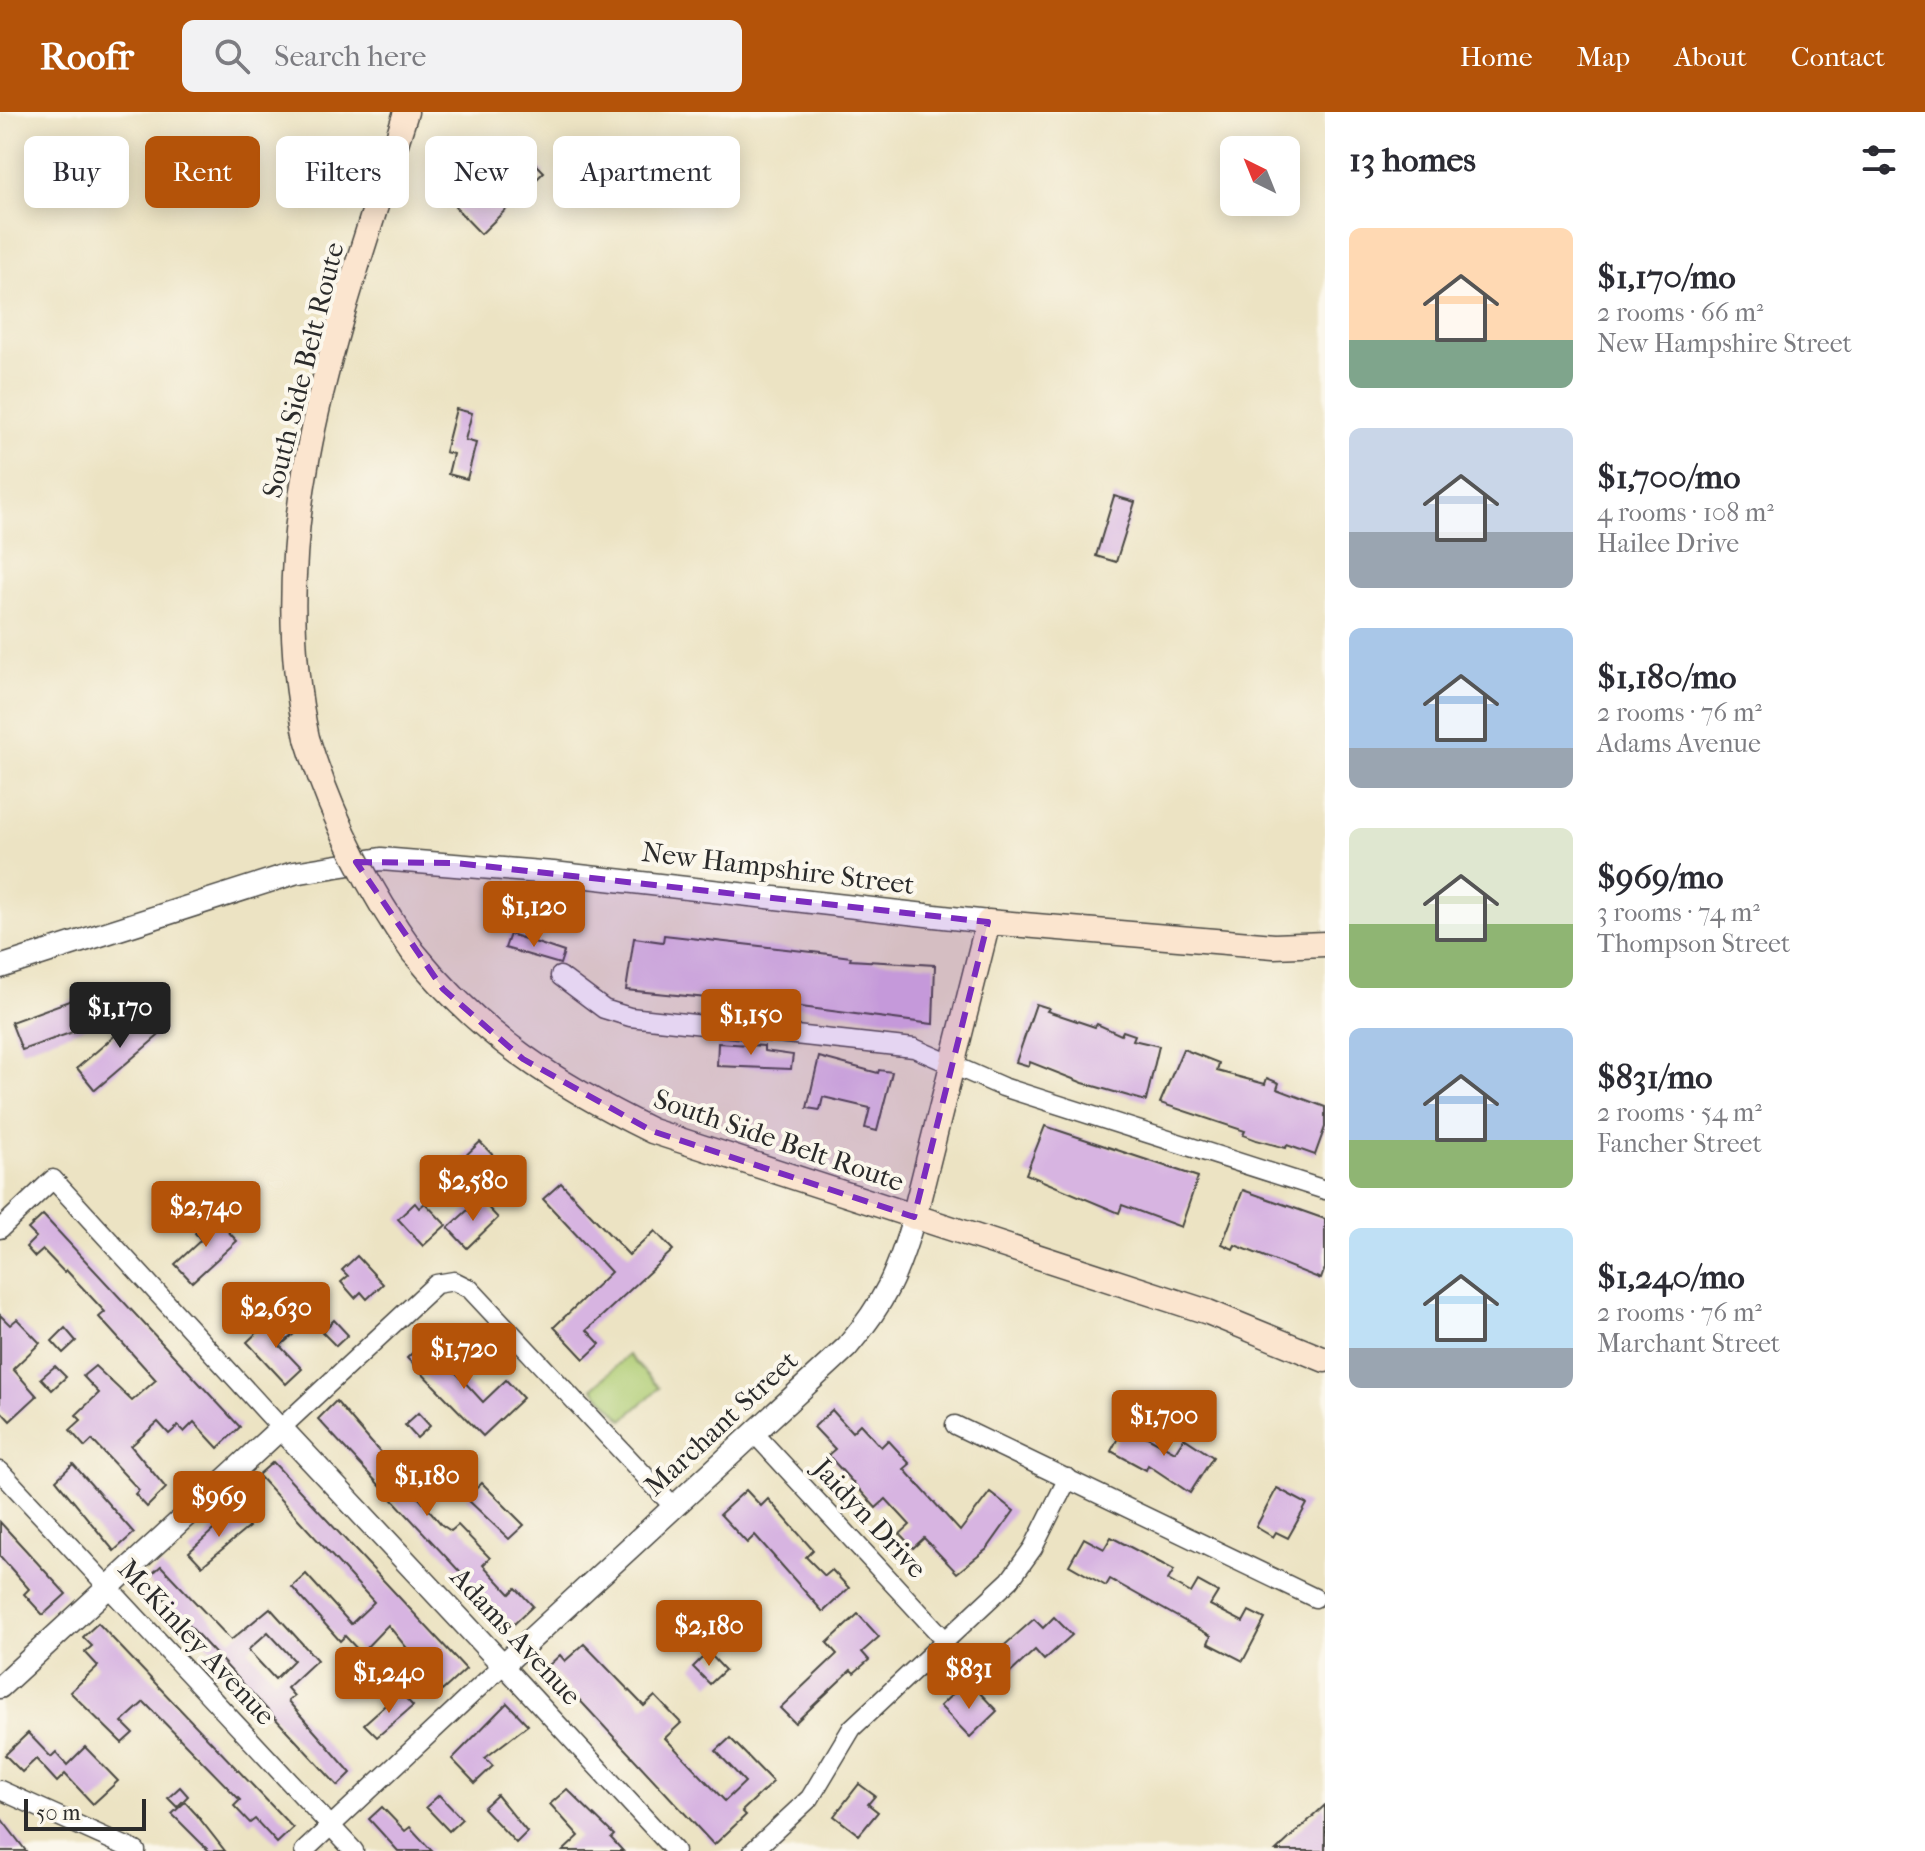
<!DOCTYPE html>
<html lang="en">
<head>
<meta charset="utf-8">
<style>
	:root { --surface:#fff; --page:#f2f2f3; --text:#2b2b33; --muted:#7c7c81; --accent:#b45309 }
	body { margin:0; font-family:"IM FELL French Canon",serif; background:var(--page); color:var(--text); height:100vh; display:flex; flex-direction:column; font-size:30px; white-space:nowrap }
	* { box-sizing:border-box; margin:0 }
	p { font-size:26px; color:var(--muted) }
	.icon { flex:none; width:44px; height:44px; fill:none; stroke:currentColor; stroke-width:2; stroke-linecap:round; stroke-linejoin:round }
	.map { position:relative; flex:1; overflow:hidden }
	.panel { display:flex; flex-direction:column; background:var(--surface); width:600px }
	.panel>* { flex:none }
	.hud { position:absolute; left:24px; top:24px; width:760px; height:72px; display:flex; gap:16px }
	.needle { width:52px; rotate:317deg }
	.controls { position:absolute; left:1220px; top:24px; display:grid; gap:16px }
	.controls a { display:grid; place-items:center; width:80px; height:80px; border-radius:12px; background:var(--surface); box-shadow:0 4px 20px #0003; font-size:40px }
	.scale { position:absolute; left:24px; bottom:20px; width:122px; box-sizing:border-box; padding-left:8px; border:4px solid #2b2b2b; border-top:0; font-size:22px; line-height:28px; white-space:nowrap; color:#2b2b2b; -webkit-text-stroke:6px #fbf7ec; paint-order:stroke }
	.price { position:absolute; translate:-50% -68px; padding:0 18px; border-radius:8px; background:var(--accent); color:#fff; font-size:26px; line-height:52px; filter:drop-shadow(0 2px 4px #0008) }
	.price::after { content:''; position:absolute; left:50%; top:48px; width:24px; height:18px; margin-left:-12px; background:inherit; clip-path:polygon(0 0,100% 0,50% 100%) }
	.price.current { background:#222; color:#fff }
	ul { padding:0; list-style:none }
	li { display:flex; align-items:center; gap:24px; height:200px; padding:0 24px }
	li span { display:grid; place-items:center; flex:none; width:224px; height:160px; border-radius:12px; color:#555 }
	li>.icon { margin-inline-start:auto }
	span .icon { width:96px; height:96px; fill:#fffc; stroke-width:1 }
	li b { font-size:34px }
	h2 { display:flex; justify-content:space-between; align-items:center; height:96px; padding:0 24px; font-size:34px }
	.tag { padding:0 28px; border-radius:12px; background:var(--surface); box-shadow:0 4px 20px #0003; font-size:28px; line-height:72px }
	.tag.current { background:var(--accent); color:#fff }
	header { display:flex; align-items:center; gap:48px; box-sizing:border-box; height:112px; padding:0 40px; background:var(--accent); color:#fff }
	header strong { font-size:38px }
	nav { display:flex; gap:44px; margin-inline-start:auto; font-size:28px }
	.search { width:560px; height:72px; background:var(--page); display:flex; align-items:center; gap:20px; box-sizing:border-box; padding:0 28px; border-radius:12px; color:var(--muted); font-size:30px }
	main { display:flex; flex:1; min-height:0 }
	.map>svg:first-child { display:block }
	.green { fill:#aecc72; stroke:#6c7c4e; stroke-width:2 }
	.building { fill:#d7b4e1; fill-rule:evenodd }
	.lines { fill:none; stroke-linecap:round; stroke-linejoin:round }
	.minor-casing { stroke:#484742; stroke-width:21 }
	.tertiary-casing { stroke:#484742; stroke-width:25 }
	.secondary-casing { stroke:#484742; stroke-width:27 }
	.minor { stroke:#fff; stroke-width:18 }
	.tertiary { stroke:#fff; stroke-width:22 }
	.secondary { stroke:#fbe5cf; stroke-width:24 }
	.secondary-bridge-casing { stroke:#484742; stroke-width:27; stroke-linecap:butt }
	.secondary-bridge { stroke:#fbe5cf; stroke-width:24 }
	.marked { fill:#7b2cbf; fill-opacity:0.2; stroke:#7b2cbf; stroke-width:6; stroke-dasharray:16 10; stroke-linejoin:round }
	.labels { text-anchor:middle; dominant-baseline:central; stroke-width:8; stroke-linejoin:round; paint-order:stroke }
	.street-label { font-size:28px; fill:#2b2b2b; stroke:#fbf7ec }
</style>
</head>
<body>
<header>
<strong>Roofr</strong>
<div class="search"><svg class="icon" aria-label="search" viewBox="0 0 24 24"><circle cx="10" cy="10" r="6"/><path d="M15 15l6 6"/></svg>Search here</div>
<nav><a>Home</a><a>Map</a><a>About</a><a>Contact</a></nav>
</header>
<main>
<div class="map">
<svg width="1325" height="1739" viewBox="0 0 1325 1739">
	<rect width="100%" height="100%" fill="#fbf7ec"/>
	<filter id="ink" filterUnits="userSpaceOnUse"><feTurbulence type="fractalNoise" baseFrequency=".0125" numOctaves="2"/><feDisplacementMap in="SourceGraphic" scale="16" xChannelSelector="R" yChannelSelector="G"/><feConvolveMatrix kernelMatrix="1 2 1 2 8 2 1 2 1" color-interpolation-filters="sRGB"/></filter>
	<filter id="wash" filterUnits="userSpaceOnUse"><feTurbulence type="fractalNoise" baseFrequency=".006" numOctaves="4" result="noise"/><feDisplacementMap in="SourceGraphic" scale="32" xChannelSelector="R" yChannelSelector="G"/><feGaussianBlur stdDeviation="1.8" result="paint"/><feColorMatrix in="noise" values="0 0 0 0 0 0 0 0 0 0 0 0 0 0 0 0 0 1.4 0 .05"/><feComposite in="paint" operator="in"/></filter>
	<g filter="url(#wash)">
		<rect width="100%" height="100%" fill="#ece3c3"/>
		<!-- green -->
		<polygon class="green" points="628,1243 659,1276 623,1308 593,1276"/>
		<g id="blocks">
			<!-- building -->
			<g class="building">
				<polygon points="518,34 544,60 481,122 455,95"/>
				<polygon points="456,297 472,301 465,328 476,331 467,367 448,362 453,342 445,340"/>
				<polygon points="1114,384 1135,390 1116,450 1096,444"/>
				<polygon points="510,822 564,840 560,852 505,836"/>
				<polygon points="664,823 821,841 851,845 850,848 935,853 933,912 801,895 717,891 717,887 626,878 634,826 663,830"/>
				<polygon points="80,885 90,914 22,938 11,910"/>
				<polygon points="1036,892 1049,896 1047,899 1095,915 1097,912 1121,923 1123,919 1135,923 1133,928 1159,934 1146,989 1083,971 1030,950 1029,954 1016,950"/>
				<polygon points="146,897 164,919 95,978 77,956"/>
				<polygon points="718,931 764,934 764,939 793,943 791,957 717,954"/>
				<polygon points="1183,937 1219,951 1217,959 1265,972 1267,966 1279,971 1277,977 1325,995 1325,1015 1315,1043 1287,1033 1286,1036 1256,1028 1243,1023 1245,1019 1160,991"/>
				<polygon points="819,945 878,961 879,958 892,960 877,1019 865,1016 870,996 823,985 820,998 807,996"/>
				<polygon points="1045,1014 1198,1065 1181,1115 1122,1093 1119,1101 1026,1062"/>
				<polygon points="480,1030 509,1060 489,1079 461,1048"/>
				<polygon points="561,1071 629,1143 655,1119 673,1138 587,1218 600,1232 584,1247 554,1215 611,1160 543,1087"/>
				<polygon points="1243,1078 1325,1107 1325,1156 1321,1167 1235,1133 1233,1137 1222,1132"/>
				<polygon points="480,1087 498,1106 467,1136 448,1116"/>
				<polygon points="415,1091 419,1096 425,1091 446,1113 423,1134 398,1107"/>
				<polygon points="43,1103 240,1315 218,1336 194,1310 184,1320 178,1314 169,1322 158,1310 131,1334 166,1376 147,1395 135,1382 139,1378 92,1328 85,1335 70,1318 81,1308 76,1303 99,1281 83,1264 95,1254 132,1289 156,1268 99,1205 105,1200 66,1158 64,1160 43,1138 35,1145 26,1135 36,1125 28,1117"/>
				<polygon points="214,1104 237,1129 192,1170 175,1152 201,1128 195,1121"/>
				<polygon points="357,1144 383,1172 367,1187 361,1180 355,1186 341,1170 348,1164 342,1158"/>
				<polygon points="0,1203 10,1213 17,1207 40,1231 13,1257 37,1284 10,1309 0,1298"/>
				<polygon points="281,1207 294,1222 280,1234 302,1257 286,1272 247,1230 262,1216 266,1220"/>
				<polygon points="334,1208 348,1223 336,1234 322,1220"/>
				<polygon points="65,1216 76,1229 63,1241 52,1229"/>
				<polygon points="426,1228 483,1290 506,1268 523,1286 483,1324 407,1246"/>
				<polygon points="55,1254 66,1265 52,1278 41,1266"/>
				<polygon points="336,1289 442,1413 451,1419 458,1413 490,1446 483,1453 510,1482 516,1476 533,1494 511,1515 318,1307"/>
				<polygon points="832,1298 852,1320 860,1312 881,1335 888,1328 910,1352 904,1357 960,1419 990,1380 1014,1399 987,1437 957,1461 924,1426 913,1436 900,1422 910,1413 886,1387 876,1396 828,1343 835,1337 814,1315"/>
				<polygon points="418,1301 430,1314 417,1326 405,1313"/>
				<polygon points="1125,1313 1175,1340 1184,1326 1213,1345 1190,1381 1148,1353 1146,1358 1111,1339"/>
				<polygon points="273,1350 466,1557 442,1579 388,1513 361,1541 345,1524 340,1529 292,1475 306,1462 351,1512 374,1490 258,1363"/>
				<polygon points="73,1352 134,1421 114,1439 56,1368"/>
				<polygon points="482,1371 524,1413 509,1427 466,1386"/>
				<polygon points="1277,1376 1307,1392 1288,1426 1276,1420 1273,1425 1256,1415"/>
				<polygon points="746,1378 761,1394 768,1387 813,1438 806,1445 825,1464 832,1458 849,1476 823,1500 755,1423 747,1431 720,1402"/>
				<polygon points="234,1399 249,1415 202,1454 189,1440"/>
				<polygon points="0,1410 66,1482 43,1503 24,1482 29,1477 0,1444"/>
				<polygon points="1111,1425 1174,1458 1168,1468 1191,1481 1198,1469 1218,1480 1210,1493 1243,1510 1249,1499 1265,1507 1243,1549 1208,1531 1211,1524 1110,1467 1106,1474 1069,1453 1084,1426 1104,1437"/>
				<path d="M161 1454 231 1528 270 1496 317 1548 287 1576 294 1584 288 1589 351 1661 338 1674 146 1467ZM268 1520 294 1548 275 1567 248 1538Z"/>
				<polygon points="858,1502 879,1525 862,1540 869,1548 854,1561 851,1558 795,1611 780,1596 837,1542 827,1531"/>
				<polygon points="1054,1505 1072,1523 1044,1548 1035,1538 993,1577 972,1555 985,1543 989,1547 1034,1507 1043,1516"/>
				<polygon points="98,1511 293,1716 277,1731 255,1707 250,1711 234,1694 240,1688 144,1590 122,1610 133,1621 122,1631 70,1580 98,1554 85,1540 92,1534 83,1525"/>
				<polygon points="584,1532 644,1594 655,1584 681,1611 665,1626 725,1689 745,1670 716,1639 730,1626 773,1670 742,1699 746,1703 714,1733 548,1554 560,1543 565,1549"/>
				<polygon points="708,1540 725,1558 710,1572 693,1555"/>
				<polygon points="959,1576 968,1587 977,1578 997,1599 970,1625 940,1594"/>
				<polygon points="400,1580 413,1594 377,1625 364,1612"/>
				<polygon points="507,1591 528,1613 485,1646 493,1654 475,1671 452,1647"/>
				<polygon points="28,1621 51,1645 56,1640 67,1653 85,1635 118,1669 93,1692 65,1662 57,1670 36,1647 22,1660 5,1643"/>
				<polygon points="859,1672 875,1684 868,1692 878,1700 859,1723 834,1704"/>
				<polygon points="180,1675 188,1684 177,1695 168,1686"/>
				<polygon points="567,1677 614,1723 611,1726 623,1739 563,1739 579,1724 550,1692"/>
				<polygon points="439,1683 462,1707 449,1719 426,1695"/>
				<polygon points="497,1683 527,1720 516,1731 483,1696"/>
				<polygon points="185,1690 196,1702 225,1739 209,1739 172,1702"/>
				<polygon points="1325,1693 1325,1739 1276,1739"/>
				<polygon points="382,1695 405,1719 410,1715 432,1739 398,1739 369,1707"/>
				<polygon points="0,1705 26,1739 0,1739"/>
			</g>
		</g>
	</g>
	<g filter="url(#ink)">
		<use href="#blocks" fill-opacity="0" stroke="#484742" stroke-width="2"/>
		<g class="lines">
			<defs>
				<g id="minor">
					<polyline points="560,864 604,897 630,905 914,936 1003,975 1325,1078"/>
					<polyline points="0,1117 53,1067 281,1316 436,1172 454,1169 470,1177 674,1395"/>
					<polyline points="955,1313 1315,1486"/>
					<polyline points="754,1321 945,1528"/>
					<polyline points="0,1359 354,1739"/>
					<polyline points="0,1678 136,1739"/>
					<polyline points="304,1739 503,1553 675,1739"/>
					<polyline points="753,1739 810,1686 852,1616 1010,1468 1033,1436 1068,1366"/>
				</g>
				<g id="tertiary">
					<polyline points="0,855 294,761 381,747 553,761 988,810"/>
					<path d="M0 1575 281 1316 503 1553 847 1235C885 1190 898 1161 914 1105"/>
				</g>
				<g id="secondary">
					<path d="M307 626C260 409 342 205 406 0"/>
					<path d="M413 840C481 924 556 972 652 1019L1208 1200 1325 1248"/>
					<polyline points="914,1105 988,810 1274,834 1325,832"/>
				</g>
			</defs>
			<!-- minor casing -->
			<use href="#minor" class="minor-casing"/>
			<!-- tertiary casing -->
			<use href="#tertiary" class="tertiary-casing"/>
			<!-- secondary casing -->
			<use href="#secondary" class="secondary-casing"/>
			<!-- minor -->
			<use href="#minor" class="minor"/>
			<!-- tertiary -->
			<use href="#tertiary" class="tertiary"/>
			<!-- secondary -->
			<use href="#secondary" class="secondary"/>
			<defs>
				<path id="secondary-bridge" d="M307 626C331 704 365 773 413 840"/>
			</defs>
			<!-- secondary-bridge casing -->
			<use href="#secondary-bridge" class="secondary-bridge-casing"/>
			<!-- secondary-bridge -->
			<use href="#secondary-bridge" class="secondary-bridge"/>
		</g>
	</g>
	<!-- marked area -->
	<path class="marked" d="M356 750 456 751 988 810 914 1105 652 1019 523 947 443 877Z"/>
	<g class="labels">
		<!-- street labels -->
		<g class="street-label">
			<text transform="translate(303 258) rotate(-76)">South Side Belt Route</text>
			<text transform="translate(778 756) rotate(7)">New Hampshire Street</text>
			<text transform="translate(779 1028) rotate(19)">South Side Belt Route</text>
			<text transform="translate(721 1311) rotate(-43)">Marchant Street</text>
			<text transform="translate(870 1406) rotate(47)">Jaidyn Drive</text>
			<text transform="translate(516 1524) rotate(47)">Adams Avenue</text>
			<text transform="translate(197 1530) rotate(47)">McKinley Avenue</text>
		</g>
	</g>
</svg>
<div class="controls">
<a><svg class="needle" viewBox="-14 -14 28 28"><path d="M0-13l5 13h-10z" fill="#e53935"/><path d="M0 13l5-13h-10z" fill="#7c7c81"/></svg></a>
</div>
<div class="scale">50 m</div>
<b class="price" style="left:534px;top:837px">$1,120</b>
<b class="price current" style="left:120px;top:938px">$1,170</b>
<b class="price" style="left:751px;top:945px">$1,150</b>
<b class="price" style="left:473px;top:1111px">$2,580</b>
<b class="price" style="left:206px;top:1137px">$2,740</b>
<b class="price" style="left:276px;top:1238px">$2,630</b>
<b class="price" style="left:464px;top:1279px">$1,720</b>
<b class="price" style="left:1164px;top:1346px">$1,700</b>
<b class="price" style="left:427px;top:1406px">$1,180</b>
<b class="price" style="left:219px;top:1427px">$969</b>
<b class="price" style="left:709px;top:1556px">$2,180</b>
<b class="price" style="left:969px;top:1599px">$831</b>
<b class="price" style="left:389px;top:1603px">$1,240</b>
<div class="hud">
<a class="tag">Buy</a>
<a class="tag current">Rent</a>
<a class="tag">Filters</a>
<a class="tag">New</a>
<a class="tag">Apartment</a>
</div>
</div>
<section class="panel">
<h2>13 homes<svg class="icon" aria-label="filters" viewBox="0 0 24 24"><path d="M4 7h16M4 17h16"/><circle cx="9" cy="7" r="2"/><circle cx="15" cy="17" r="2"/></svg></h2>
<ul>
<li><span style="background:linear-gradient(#ffd9b3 70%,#7fa58c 0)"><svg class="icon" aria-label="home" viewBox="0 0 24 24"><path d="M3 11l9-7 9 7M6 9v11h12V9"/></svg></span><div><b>$1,170/mo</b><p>2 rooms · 66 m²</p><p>New Hampshire Street</p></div></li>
<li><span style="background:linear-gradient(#c9d6e8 65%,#9aa5b1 0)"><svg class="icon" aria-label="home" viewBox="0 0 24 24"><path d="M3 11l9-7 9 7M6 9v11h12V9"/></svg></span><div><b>$1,700/mo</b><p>4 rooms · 108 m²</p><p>Hailee Drive</p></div></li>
<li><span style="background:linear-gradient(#a9c7e8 75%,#9aa5b1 0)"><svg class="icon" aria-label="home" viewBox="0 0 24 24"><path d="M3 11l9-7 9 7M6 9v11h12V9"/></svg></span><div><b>$1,180/mo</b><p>2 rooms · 76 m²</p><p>Adams Avenue</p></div></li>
<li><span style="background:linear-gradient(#dfe7d0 60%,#8fb573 0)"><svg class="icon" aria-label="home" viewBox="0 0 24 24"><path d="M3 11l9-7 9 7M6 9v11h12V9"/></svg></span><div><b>$969/mo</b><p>3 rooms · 74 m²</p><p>Thompson Street</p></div></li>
<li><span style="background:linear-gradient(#a9c7e8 70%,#8fb573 0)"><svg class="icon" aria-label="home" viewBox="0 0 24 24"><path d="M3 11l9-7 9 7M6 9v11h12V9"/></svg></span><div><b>$831/mo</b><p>2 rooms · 54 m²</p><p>Fancher Street</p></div></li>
<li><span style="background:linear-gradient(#bfe0f5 75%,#9aa5b1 0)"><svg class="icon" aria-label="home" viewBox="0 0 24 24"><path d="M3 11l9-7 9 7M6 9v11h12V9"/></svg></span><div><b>$1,240/mo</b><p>2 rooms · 76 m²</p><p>Marchant Street</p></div></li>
</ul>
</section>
</main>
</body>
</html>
